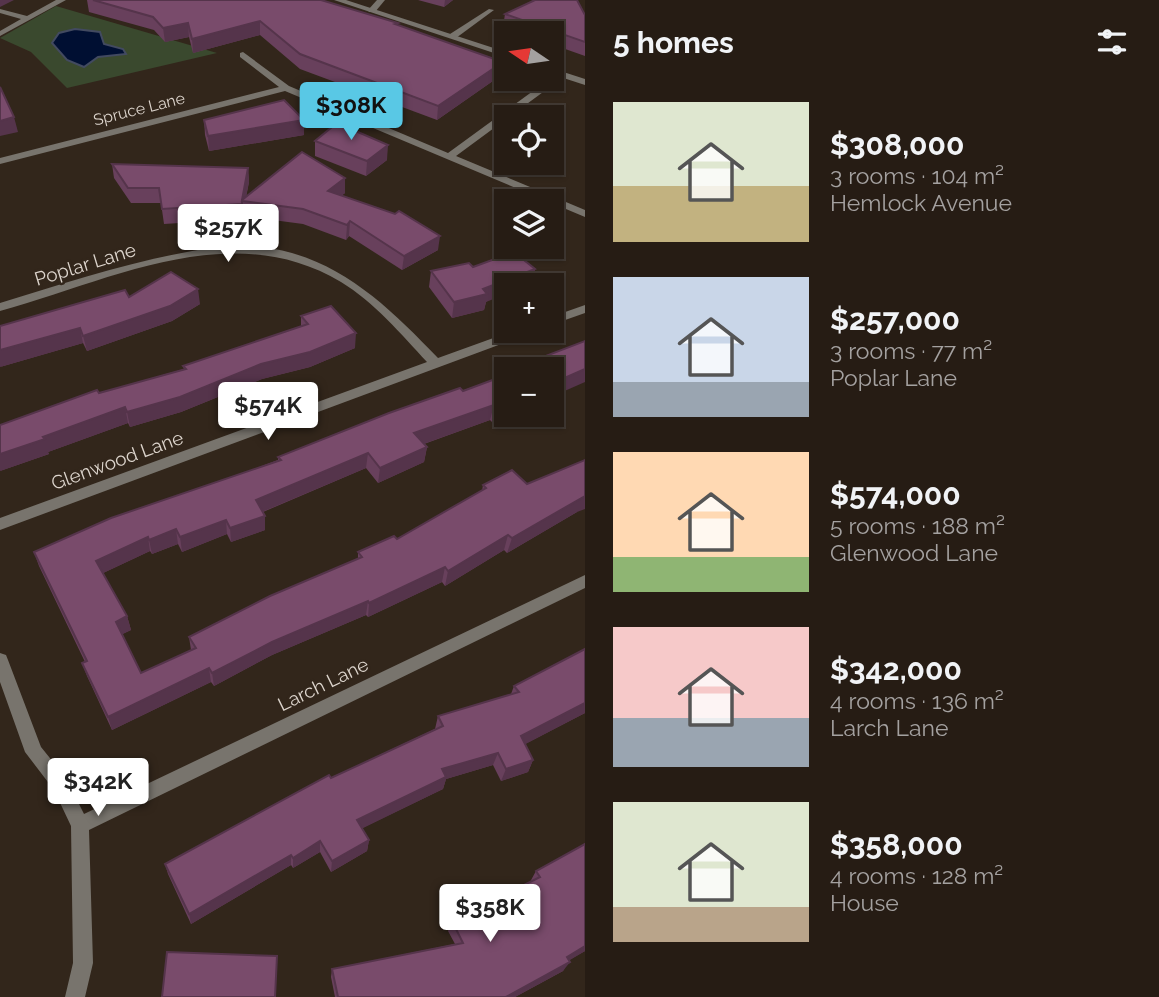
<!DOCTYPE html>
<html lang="en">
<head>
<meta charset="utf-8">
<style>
	:root { --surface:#261c14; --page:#2e251d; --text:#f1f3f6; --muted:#a4a1a0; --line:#423a34; --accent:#59c8e5 }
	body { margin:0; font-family:Raleway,sans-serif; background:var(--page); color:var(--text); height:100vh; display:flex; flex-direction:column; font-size:26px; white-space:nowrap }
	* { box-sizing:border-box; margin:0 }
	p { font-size:23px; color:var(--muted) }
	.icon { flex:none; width:38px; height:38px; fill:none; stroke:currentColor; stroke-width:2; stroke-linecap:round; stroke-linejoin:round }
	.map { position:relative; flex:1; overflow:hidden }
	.sheet { display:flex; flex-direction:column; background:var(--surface); width:574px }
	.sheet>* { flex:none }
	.needle { width:46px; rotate:283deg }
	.buttons { position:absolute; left:494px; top:21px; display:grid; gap:14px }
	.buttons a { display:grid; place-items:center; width:70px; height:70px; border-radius:0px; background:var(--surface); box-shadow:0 2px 5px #0004,0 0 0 2px var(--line); font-size:35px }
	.price { position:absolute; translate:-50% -60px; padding:0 16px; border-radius:7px; background:#fff; color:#222; font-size:23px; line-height:46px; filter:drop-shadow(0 2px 4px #0008) }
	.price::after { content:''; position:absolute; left:50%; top:42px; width:21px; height:16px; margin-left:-10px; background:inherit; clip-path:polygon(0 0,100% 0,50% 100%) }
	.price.on { background:var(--accent); color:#111 }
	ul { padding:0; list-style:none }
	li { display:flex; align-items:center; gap:21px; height:175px; padding:0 28px }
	li span { display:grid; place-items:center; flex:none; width:196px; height:140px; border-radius:0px; color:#555 }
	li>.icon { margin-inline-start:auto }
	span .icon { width:84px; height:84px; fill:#fffc; stroke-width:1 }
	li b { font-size:30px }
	h2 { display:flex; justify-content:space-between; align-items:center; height:84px; padding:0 28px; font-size:30px }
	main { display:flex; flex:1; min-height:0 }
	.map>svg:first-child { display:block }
	.green { fill:#3a492e }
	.water { fill:#000f32; stroke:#424a60; stroke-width:2 }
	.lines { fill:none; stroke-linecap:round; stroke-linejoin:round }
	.service { fill:#78746d; fill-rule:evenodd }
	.minor { fill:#78746d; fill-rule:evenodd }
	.tertiary { fill:#78746d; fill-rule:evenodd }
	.wall { fill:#68405c }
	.shaded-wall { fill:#55344b }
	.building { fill:#794b6b; stroke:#55344b; stroke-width:2 }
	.labels { text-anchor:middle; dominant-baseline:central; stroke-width:5; stroke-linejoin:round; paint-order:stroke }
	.far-street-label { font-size:16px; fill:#dcd4cc; stroke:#32261b }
	.street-label { font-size:19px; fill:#dcd4cc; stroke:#32261b }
</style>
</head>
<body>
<main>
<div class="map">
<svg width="585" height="997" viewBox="0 0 585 997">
	<rect width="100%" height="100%" fill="#32261b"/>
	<!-- green -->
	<polygon class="green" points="56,6 217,53 67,88 31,52 0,38"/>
	<!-- water -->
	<polygon class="water" points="75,29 100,32 104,44 123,49 126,54 98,57 84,67 67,60 52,43 59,33"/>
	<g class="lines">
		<!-- service -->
		<polygon class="service" points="489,9 494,10 456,38 450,38 450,34"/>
		<!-- minor -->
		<g class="minor">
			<polygon points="56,0 66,0 0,36 0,31 21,19 0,13 0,9 27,16"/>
			<polygon points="377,0 385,0 375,12 369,12 368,10"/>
			<polygon points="243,52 289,86 448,153 559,72 565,72 565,76 456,156 585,210 585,217 285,91 0,164 0,158 279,87 240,57 240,53"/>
			<path d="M218 247C233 247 248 246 262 247 337 256 388 306 438 358L513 331H530L528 334 0 530V518L427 362C401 334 374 302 341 282 231 216 110 281 0 311V303C72 281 143 257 218 247Z"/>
			<polygon points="585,305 585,313 551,325 551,317"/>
			<polygon points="585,575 585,588 89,830 93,963 85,997 65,997 73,963 71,826 54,790 25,752 0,682 0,653 6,655 8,660 41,747 66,778 84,814"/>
		</g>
		<!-- tertiary -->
		<g class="tertiary">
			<polygon points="334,0 346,0 506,52 506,57"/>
			<polygon points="551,68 585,79 585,85 551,74"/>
		</g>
	</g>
	<!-- wall -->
	<g class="wall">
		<polygon points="87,0 321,0 398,23 398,25 503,62 500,76 437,120 300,69 260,35 193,53 189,37 165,42 154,30 89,12"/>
		<polygon points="418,0 453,0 444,7"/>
		<polygon points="505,14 585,15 585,56 551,44 551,33 520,33 503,27"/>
		<polygon points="204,120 304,120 304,135 209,151 205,135"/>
		<polygon points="315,141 387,160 366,176 315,156"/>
		<polygon points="112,164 248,168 249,182 246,197 345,193 341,196 438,250 402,270 349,236 346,240 303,224 243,216 242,219 164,224 161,203 131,203 114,178"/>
		<polygon points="535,269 531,285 506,285 486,302 484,310 452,318 429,287 431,271"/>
		<polygon points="129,297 200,304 172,321 87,351 83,343 0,367"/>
		<polygon points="301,316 355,348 310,367 262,379 181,412 130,427 128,423 48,452 49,454 0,471 99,393 184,369 183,366 301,326"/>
		<polygon points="506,375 506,415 547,415 546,419 521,429 511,417 494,424 490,420 424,444 427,447 424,462 378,483 366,468 263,512 265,516 265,530 231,542 227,534 182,552 178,544 152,554 150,551 103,573 127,616 131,630 122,634 141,673 191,650 189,637 358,559 358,552 397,539 482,491 483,485 527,484 577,512 507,553 504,550 445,586 442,582 368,617 366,615 272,655 214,686 211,682 112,730 87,676 82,663 85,662 39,566 34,552 278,460 278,457"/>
		<polygon points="585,649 585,713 525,744 533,760 528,772 501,781 493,765 446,779 443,789 362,828 369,840 367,851 331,872 320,852 293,868 291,865 191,924 168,874 165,864 331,778 435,729 438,716 511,694 514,686"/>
		<polygon points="585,844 585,951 569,960 563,971 515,997 335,997 331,977 332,969 455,944 448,931 452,921 530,882 536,871"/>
	</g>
	<!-- shaded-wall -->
	<g class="shaded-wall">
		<polygon points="0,0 14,0 0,7"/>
		<polygon points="445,0 453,0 444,7"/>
		<polygon points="260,21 260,35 193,53 192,39"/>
		<polygon points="188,23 189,37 165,42 163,28"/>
		<polygon points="503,62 500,76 437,120 438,106"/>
		<polygon points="14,117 18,132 0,136 0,121"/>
		<polygon points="304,120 304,135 209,151 208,136"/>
		<polygon points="388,145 387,160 366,176 367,161"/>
		<polygon points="248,168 249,182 245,202 242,200"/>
		<polygon points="345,178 345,193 327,206 328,191"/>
		<polygon points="350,221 349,236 346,240 347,225"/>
		<polygon points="440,236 438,250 402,270 404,256"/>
		<polygon points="535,269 531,285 506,285 506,294 486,302 484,310 452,318 454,302 483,289"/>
		<polygon points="198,289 200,304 172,321 87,351 83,336"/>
		<polygon points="80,328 83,343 0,367 0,350"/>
		<polygon points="356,333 355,348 310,367 262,379 181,412 130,427 127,412 261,364"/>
		<polygon points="585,369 585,382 551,397 551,384"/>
		<polygon points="494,405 490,420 412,448 414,433"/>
		<polygon points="506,406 506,415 511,415 511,417 494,424 497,409"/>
		<polygon points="125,407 128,423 48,452 49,454 0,471 0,454 43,437"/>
		<polygon points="525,415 547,415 546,419 521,429"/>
		<polygon points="427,447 424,462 378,483 380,468"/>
		<polygon points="368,453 366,468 257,514 256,500"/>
		<polygon points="585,496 585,509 577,512 507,553 512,538"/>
		<polygon points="265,516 265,530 231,542 230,528"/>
		<polygon points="226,520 227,534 182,552 180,537"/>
		<polygon points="176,529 178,544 152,554 149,540"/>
		<polygon points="508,535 504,550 445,586 448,571"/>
		<polygon points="148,537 150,551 99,575 96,561"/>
		<polygon points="445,567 442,582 368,617 369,603"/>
		<polygon points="368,601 366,615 272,655 214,686 212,673 272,642"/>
		<polygon points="127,616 131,630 119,636 116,622"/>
		<polygon points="209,668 211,682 112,730 108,717"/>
		<polygon points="585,703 585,713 516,749 521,736"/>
		<polygon points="498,753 493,765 446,779 443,789 355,832 357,820 442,769"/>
		<polygon points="533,760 528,772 501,781 506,769"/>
		<polygon points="369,840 367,851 331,872 332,861"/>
		<polygon points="320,841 320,852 293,868 293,858"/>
		<polygon points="291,855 291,865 191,924 189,914"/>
		<polygon points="585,946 585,951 560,966 567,957"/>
		<polygon points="570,962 563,971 515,997 506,997"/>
	</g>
	<!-- building -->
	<g class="building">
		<polygon points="93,0 321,0 398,23 395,24 503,62 438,106 300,54 260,21 192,39 188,23 163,28 153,17"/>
		<polygon points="535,0 577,0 585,15 585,42 505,14"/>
		<polygon points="0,87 14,117 0,121"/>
		<polygon points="284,100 304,120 208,136 204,120"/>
		<polygon points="337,123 388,145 367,161 315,141"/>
		<polygon points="302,152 345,178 328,191 395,214 399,211 440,236 404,256 350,221 347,225 303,209 242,201 242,204 162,209 159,188 128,188 112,164 248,168 242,200"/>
		<polygon points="514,252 535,269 483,289 487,294 454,302 431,271 469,263 473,267"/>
		<polygon points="171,272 198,289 170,306 83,336 80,328 0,350 0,326 125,290 129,297"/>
		<polygon points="331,306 356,333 310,352 261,364 180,397 127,412 125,407 43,437 45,439 0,454 0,425 97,390 99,393 186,369 183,366 308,324 301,316"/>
		<polygon points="585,341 585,369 551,384 551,369 521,369 533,364 530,362"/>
		<polygon points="506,375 506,406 497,409 494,405 414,433 427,447 380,468 368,453 256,500 265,516 230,528 226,520 180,537 176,529 149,540 148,537 96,561 127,616 116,622 141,673 196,648 189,637 270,596 362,557 358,552 394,536 397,539 486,488 483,485 512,470 527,484 585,460 585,496 512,538 508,535 448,571 445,567 369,603 368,601 272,642 212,673 209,668 108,717 82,663 87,661 34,552 111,518 281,460 278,457 389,413 460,388 463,391"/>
		<polygon points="585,649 585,703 521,736 533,760 506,769 498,753 442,769 446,777 357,820 369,840 332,861 320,841 293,858 291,855 189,914 165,864 329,775 331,778 443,726 438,716 519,692 514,686"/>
		<polygon points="585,844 585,946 567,957 570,962 506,997 338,997 332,969 463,943 452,921 540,877 536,871"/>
		<polygon points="167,952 277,956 275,997 162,997"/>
	</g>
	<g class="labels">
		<!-- far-street labels -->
		<g class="far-street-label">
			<text transform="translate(139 109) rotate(-14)">Spruce Lane</text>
		</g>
		<!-- street labels -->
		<g class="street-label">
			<text transform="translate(85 264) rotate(-17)">Poplar Lane</text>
			<text transform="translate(117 460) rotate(-20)">Glenwood Lane</text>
			<text transform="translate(323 684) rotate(-26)">Larch Lane</text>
		</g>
	</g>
</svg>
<div class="buttons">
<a><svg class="needle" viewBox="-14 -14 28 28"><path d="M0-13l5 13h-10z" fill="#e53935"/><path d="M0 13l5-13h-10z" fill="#a4a1a0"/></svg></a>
<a><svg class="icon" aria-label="locate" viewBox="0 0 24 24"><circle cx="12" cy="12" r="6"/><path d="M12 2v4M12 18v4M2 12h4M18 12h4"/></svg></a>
<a><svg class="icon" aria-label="layers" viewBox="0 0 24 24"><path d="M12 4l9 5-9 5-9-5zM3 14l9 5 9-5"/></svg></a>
<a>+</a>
<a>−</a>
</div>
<b class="price on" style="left:351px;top:142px">$308K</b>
<b class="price" style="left:228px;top:264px">$257K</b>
<b class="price" style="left:268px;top:442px">$574K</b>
<b class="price" style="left:98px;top:818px">$342K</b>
<b class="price" style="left:490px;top:944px">$358K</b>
</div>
<section class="sheet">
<h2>5 homes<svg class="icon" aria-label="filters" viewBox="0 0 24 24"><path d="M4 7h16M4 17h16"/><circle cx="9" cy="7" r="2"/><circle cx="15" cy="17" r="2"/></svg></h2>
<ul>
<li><span style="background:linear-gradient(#dfe7d0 60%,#c2b280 0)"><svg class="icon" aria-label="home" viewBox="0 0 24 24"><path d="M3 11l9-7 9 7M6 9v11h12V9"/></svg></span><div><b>$308,000</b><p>3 rooms · 104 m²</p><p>Hemlock Avenue</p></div></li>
<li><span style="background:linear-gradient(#c9d6e8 75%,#9aa5b1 0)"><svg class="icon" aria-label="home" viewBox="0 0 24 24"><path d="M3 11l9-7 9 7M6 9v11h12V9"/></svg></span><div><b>$257,000</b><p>3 rooms · 77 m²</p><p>Poplar Lane</p></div></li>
<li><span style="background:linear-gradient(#ffd9b3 75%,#8fb573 0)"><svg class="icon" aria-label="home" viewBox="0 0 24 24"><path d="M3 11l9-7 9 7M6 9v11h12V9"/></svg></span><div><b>$574,000</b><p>5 rooms · 188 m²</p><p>Glenwood Lane</p></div></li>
<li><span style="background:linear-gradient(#f6c9c9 65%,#9aa5b1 0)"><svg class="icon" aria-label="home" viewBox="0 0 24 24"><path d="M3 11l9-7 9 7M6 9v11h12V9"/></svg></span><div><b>$342,000</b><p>4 rooms · 136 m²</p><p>Larch Lane</p></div></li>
<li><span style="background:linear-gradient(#dfe7d0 75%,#b9a48a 0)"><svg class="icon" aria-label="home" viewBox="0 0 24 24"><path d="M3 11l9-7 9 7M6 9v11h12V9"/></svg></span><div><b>$358,000</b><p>4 rooms · 128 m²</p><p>House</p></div></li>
</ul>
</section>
</main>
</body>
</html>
